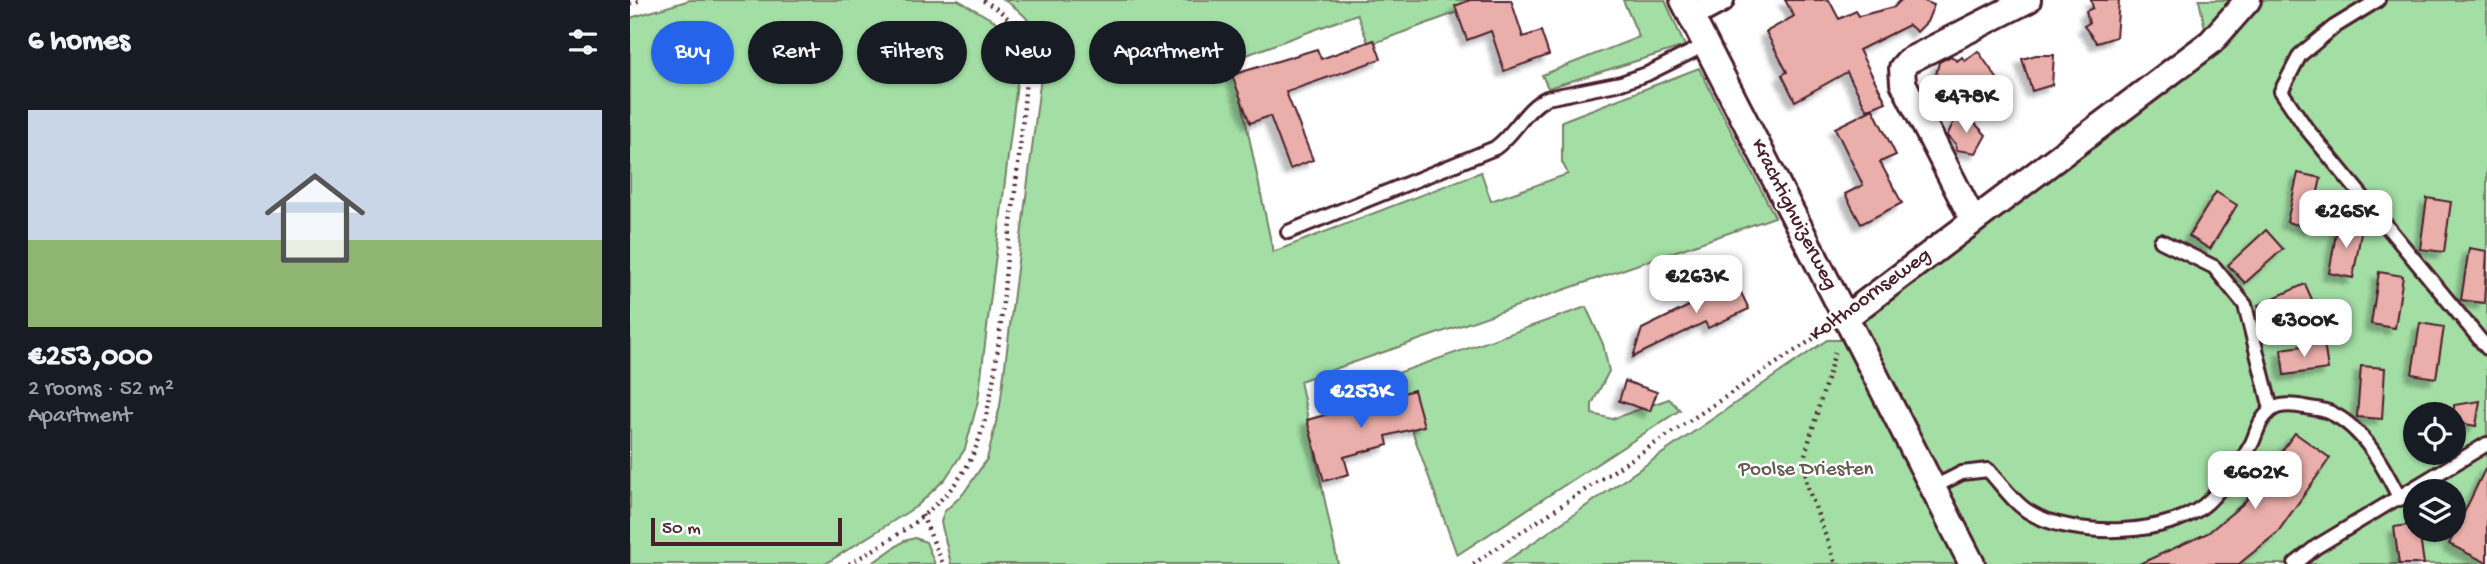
<!DOCTYPE html>
<html lang="en">
<head>
<meta charset="utf-8">
<style>
	:root { --surface:#171b24; --page:#242831; --text:#f1f3f6; --muted:#9ea1a6; --accent:#2563eb }
	body { margin:0; font-family:"Gochi Hand",sans-serif; background:var(--page); color:var(--text); height:100vh; display:flex; flex-direction:column; font-size:26px; white-space:nowrap }
	* { box-sizing:border-box; margin:0 }
	p { font-size:23px; color:var(--muted) }
	.icon { flex:none; width:38px; height:38px; fill:none; stroke:currentColor; stroke-width:2; stroke-linecap:round; stroke-linejoin:round }
	.map { position:relative; flex:1; overflow:hidden }
	.drawer { display:flex; flex-direction:column; background:var(--surface); width:630px }
	.drawer>* { flex:none }
	.banner { position:absolute; left:21px; top:21px; width:665px; height:63px; display:flex; gap:14px }
	.controls { position:absolute; left:1773px; top:402px; display:grid; gap:14px }
	.controls a { display:grid; place-items:center; width:63px; height:63px; border-radius:50%; background:var(--surface); box-shadow:0 2px 5px #0004; font-size:35px }
	.scale { position:absolute; left:21px; bottom:18px; width:191px; box-sizing:border-box; padding-left:7px; border:4px solid #4a1f2b; border-top:0; font-size:19px; line-height:24px; white-space:nowrap; color:#4a1f2b; -webkit-text-stroke:5px #fff; paint-order:stroke }
	.price { position:absolute; translate:-50% -60px; padding:0 16px; border-radius:14px; background:#fff; color:#222; font-size:23px; line-height:46px; filter:drop-shadow(0 2px 4px #0008) }
	.price::after { content:''; position:absolute; left:50%; top:42px; width:21px; height:16px; margin-left:-10px; background:inherit; clip-path:polygon(0 0,100% 0,50% 100%) }
	.price.active { background:var(--accent); color:#fff }
	ul { padding:0; list-style:none }
	li { display:grid; align-content:center; gap:14px; height:371px; padding:0 28px }
	li span { display:grid; place-items:center; height:217px; border-radius:0px; color:#555 }
	li>.icon { margin-inline-start:auto }
	span .icon { width:126px; height:126px; fill:#fffc; stroke-width:1 }
	li b { font-size:30px }
	h2 { display:flex; justify-content:space-between; align-items:center; height:84px; padding:0 28px; font-size:30px }
	.chip { padding:0 24px; border-radius:32px; background:var(--surface); box-shadow:0 2px 5px #0004; font-size:24px; line-height:63px }
	.chip.active { background:var(--accent); color:#fff }
	main { display:flex; flex:1; min-height:0 }
	.map>svg:first-child { display:block }
	.green { fill:#a3dfa5; stroke:#767f68; stroke-width:2; fill-rule:evenodd }
	.building { fill:#eaafab; stroke:#4a1f2b; stroke-width:2; filter:url(#shadow) }
	.lines { fill:none; stroke-linecap:round; stroke-linejoin:round }
	.lane-casing { stroke:#4a1f2b; stroke-width:18 }
	.street-casing { stroke:#4a1f2b; stroke-width:30 }
	.path { stroke:#4a1f2b; stroke-width:4.5; stroke-dasharray:2 5; stroke-linecap:butt }
	.lane { stroke:#fff; stroke-width:12 }
	.street { stroke:#fff; stroke-width:24 }
	.labels { text-anchor:middle; dominant-baseline:central; stroke-width:5; stroke-linejoin:round; paint-order:stroke }
	.street-label { font-size:21px; fill:#4a1f2b; stroke:#fff }
	.park-label { font-size:21px; fill:#655950; stroke:#fff }
</style>
</head>
<body>
<main>
<section class="drawer">
<h2>6 homes<svg class="icon" aria-label="filters" viewBox="0 0 24 24"><path d="M4 7h16M4 17h16"/><circle cx="9" cy="7" r="2"/><circle cx="15" cy="17" r="2"/></svg></h2>
<ul>
<li><span style="background:linear-gradient(#c9d6e8 60%,#8fb573 0)"><svg class="icon" aria-label="home" viewBox="0 0 24 24"><path d="M3 11l9-7 9 7M6 9v11h12V9"/></svg></span><div><b>€253,000</b><p>2 rooms · 52 m²</p><p>Apartment</p></div></li>
</ul>
</section>
<div class="map">
<svg width="1857" height="564" viewBox="0 0 1857 564">
	<defs>
		<filter id="shadow"><feDropShadow dx="-6" dy="6" stdDeviation="2" flood-color="#0004"/></filter>
	</defs>
	<rect width="100%" height="100%" fill="#fff"/>
	<filter id="ink" filterUnits="userSpaceOnUse"><feTurbulence type="fractalNoise" baseFrequency=".0143" numOctaves="2"/><feDisplacementMap in="SourceGraphic" scale="14" xChannelSelector="R" yChannelSelector="G"/><feConvolveMatrix kernelMatrix="1 2 1 2 8 2 1 2 1" color-interpolation-filters="sRGB"/></filter>
	<g filter="url(#ink)">
		<!-- green -->
		<g class="green">
			<polygon points="60,0 328,0 366,22 388,48 388,75 348,401 335,449 315,479 287,506 195,564 0,564 0,18"/>
			<path d="M374 0H860L739 45 727 14 603 60 643 252 851 172 861 201 938 174 932 162V121L1069 68 1145 217 670 381 708 564H321L311 522 314 512 333 494 357 459 370 406 411 76C411 39 408 21 374 0Z"/>
			<polygon points="993,0 1035,0 1055,46 918,88 912,75 1009,37"/>
			<polygon points="1569,0 1612,0 1577,38"/>
			<path d="M1625 0H1857V564H1356L1225 317C1365 220 1509 126 1625 0ZM1785 415H1824V453H1785ZM1785 492H1824V530H1785Z"/>
			<polygon points="956,307 973,344 979,371 962,404 962,414 982,419 1039,399 1050,410 827,555 762,375"/>
			<polygon points="1197,340 1214,340 1329,564 872,564"/>
			<polygon points="285,538 296,542 305,564 241,564 274,541"/>
		</g>
		<!-- building -->
		<g class="building">
			<polygon points="840,0 881,0 893,37 911,31 919,55 874,71 861,31 837,40 825,6"/>
			<polygon points="1155,0 1199,0 1209,19 1226,11 1229,16 1264,7 1271,0 1292,0 1304,5 1297,22 1287,32 1279,25 1229,50 1256,102 1237,110 1217,72 1165,101 1152,75 1157,72 1136,32 1164,16"/>
			<polygon points="1461,0 1489,0 1486,37 1467,43 1454,26 1459,23 1456,11 1463,8"/>
			<polygon points="744,40 751,59 656,92 683,160 660,169 640,116 620,123 602,75 687,49 691,59"/>
			<polygon points="1348,51 1371,84 1348,103 1304,83 1309,62 1321,56 1327,61 1332,57 1335,61"/>
			<polygon points="1406,55 1424,55 1422,85 1402,91 1392,59"/>
			<polygon points="1243,109 1266,155 1250,162 1272,203 1231,224 1215,194 1233,185 1205,128"/>
			<polygon points="1335,113 1356,135 1346,153 1326,150 1326,144 1317,136 1323,123"/>
			<polygon points="1668,173 1691,178 1680,228 1657,222"/>
			<polygon points="1586,192 1607,205 1580,249 1559,236"/>
			<polygon points="1797,198 1821,202 1814,252 1790,249"/>
			<polygon points="1708,223 1732,227 1723,278 1699,273"/>
			<polygon points="1636,230 1653,249 1615,283 1598,265"/>
			<polygon points="1839,248 1857,251 1854,303 1831,300"/>
			<polygon points="1749,272 1773,276 1765,328 1741,324"/>
			<polygon points="1103,276 1119,309 1078,328 1075,322 1003,357 1012,329 1065,303 1062,297"/>
			<polygon points="1675,284 1685,306 1637,327 1628,305"/>
			<polygon points="1790,323 1814,327 1806,378 1782,374"/>
			<polygon points="1694,343 1698,369 1654,375 1651,349"/>
			<polygon points="1731,366 1755,368 1752,419 1727,417"/>
			<polygon points="995,381 1027,392 1020,411 989,401"/>
			<polygon points="784,390 794,426 756,436 758,445 714,457 719,474 694,481 677,420"/>
			<polygon points="1850,401 1846,426 1824,422 1824,405"/>
			<polygon points="1665,433 1700,458 1647,533 1609,564 1509,564 1578,533 1614,503"/>
			<polygon points="1857,465 1857,563 1819,544"/>
			<polygon points="1785,524 1785,530 1789,530 1794,564 1769,564 1764,527"/>
		</g>
		<g class="lines">
			<defs>
				<g id="lane">
					<polyline points="1748,0 1704,27 1670,55 1651,91 1676,128 1857,348"/>
					<path d="M658 232 865 148C885 134 895 108 917 98L991 83 1017 74 1075 45"/>
					<polyline points="1531,241 1584,267 1615,305 1641,409"/>
					<path d="M1302 488 1332 473 1358 470C1371 484 1384 503 1399 512 1442 539 1546 537 1581 499 1597 482 1611 464 1622 443 1627 432 1629 420 1640 411 1649 403 1664 405 1675 407 1683 409 1694 409 1701 413 1735 429 1754 468 1770 499"/>
					<polyline points="1665,564 1686,547 1857,444"/>
				</g>
				<g id="street">
					<polyline points="1053,0 1342,564"/>
					<polyline points="1061,16 1091,0"/>
					<polyline points="1343,220 1273,83 1272,68 1278,61 1398,0"/>
					<polyline points="1215,318 1581,42 1618,0"/>
				</g>
			</defs>
			<!-- lane casing -->
			<use href="#lane" class="lane-casing"/>
			<!-- street casing -->
			<use href="#street" class="street-casing"/>
			<!-- path -->
			<g class="path">
				<polyline points="0,4 11,0"/>
				<polyline points="1205,352 1174,458 1177,485 1206,564"/>
				<polyline points="292,515 313,564"/>
				<path d="M219 564C266 537 322 504 344 452 366 402 372 312 377 257 385 187 396 115 397 44 386 24 373 11 352 0"/>
				<polyline points="843,564 1195,331"/>
			</g>
			<!-- lane -->
			<use href="#lane" class="lane"/>
			<!-- street -->
			<use href="#street" class="street"/>
		</g>
	</g>
	<g class="labels">
		<!-- street labels -->
		<g class="street-label">
			<text transform="translate(1163 215) rotate(63)">Krachtighuizerweg</text>
			<text transform="translate(1241 296) rotate(-36)">Kolthoornseweg</text>
		</g>
		<!-- park labels -->
		<g class="park-label">
			<text x="1176" y="470">Poolse Driesten</text>
		</g>
	</g>
</svg>
<div class="controls">
<a><svg class="icon" aria-label="locate" viewBox="0 0 24 24"><circle cx="12" cy="12" r="6"/><path d="M12 2v4M12 18v4M2 12h4M18 12h4"/></svg></a>
<a><svg class="icon" aria-label="layers" viewBox="0 0 24 24"><path d="M12 4l9 5-9 5-9-5zM3 14l9 5 9-5"/></svg></a>
</div>
<div class="scale">50 m</div>
<b class="price" style="left:1336px;top:135px">€478K</b>
<b class="price" style="left:1716px;top:250px">€265K</b>
<b class="price" style="left:1066px;top:315px">€263K</b>
<b class="price" style="left:1674px;top:359px">€300K</b>
<b class="price active" style="left:731px;top:430px">€253K</b>
<b class="price" style="left:1625px;top:511px">€602K</b>
<div class="banner">
<a class="chip active">Buy</a>
<a class="chip">Rent</a>
<a class="chip">Filters</a>
<a class="chip">New</a>
<a class="chip">Apartment</a>
</div>
</div>
</main>
</body>
</html>
